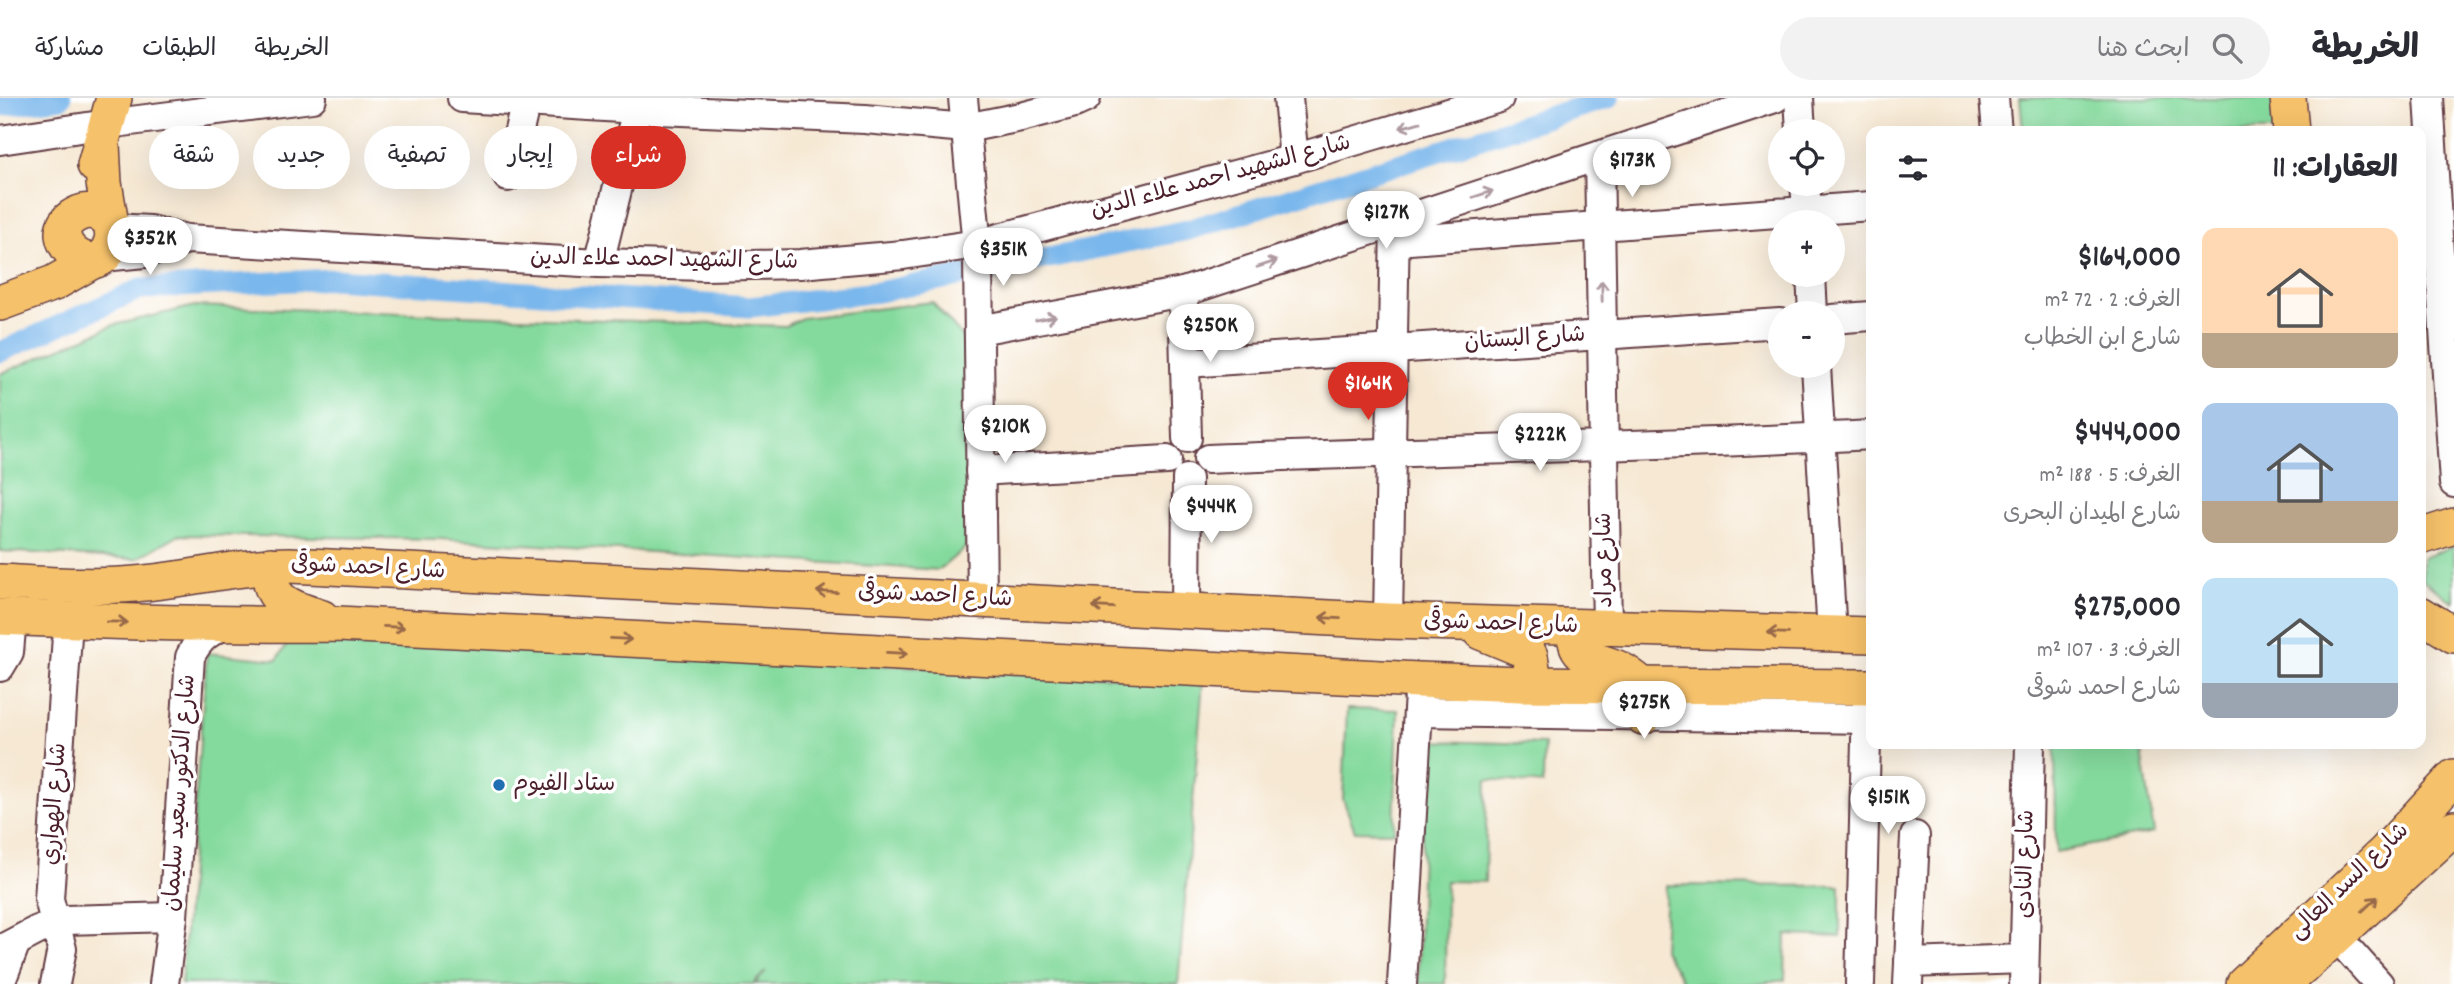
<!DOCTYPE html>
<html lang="ar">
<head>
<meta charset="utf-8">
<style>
	:root { --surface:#fff; --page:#f2f2f3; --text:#2b2b33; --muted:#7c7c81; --line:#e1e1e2; --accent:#d93025 }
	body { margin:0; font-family:Dekko,"Playpen Sans Arabic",sans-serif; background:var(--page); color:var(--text); direction:rtl; height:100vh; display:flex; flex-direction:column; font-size:26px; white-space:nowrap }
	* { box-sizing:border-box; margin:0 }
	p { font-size:23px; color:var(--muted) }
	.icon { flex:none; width:38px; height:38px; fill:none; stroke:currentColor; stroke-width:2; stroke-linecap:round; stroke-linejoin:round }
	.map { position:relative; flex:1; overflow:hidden; direction:ltr }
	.side { position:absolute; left:1866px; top:28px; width:560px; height:623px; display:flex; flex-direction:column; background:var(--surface); border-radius:14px; box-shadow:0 7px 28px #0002; direction:rtl }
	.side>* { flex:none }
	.top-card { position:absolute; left:21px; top:28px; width:665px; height:63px; direction:rtl; display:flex; gap:14px }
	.controls { position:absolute; left:1768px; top:21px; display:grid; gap:14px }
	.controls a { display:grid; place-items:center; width:77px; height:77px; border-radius:50%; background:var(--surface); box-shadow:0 7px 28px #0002; font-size:35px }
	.price { position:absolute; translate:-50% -60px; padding:0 16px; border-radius:24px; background:#fff; color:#222; font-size:23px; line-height:46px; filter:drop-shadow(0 2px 4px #0008) }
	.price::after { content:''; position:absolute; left:50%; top:42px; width:21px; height:16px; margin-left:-10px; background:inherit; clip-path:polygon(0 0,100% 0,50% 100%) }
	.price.selected { background:var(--accent); color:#fff }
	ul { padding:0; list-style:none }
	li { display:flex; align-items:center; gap:21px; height:175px; padding:0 28px }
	li span { display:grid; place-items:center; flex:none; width:196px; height:140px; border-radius:14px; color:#555 }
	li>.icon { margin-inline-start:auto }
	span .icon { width:84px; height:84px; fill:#fffc; stroke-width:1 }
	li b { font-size:30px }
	h2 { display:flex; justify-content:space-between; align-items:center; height:84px; padding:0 28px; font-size:30px }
	.chip { padding:0 24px; border-radius:32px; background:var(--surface); box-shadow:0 7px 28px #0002; font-size:24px; line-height:63px }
	.chip.selected { background:var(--accent); color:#fff }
	header { display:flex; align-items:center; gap:42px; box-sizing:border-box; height:98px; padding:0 35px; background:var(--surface); border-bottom:2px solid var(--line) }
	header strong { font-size:33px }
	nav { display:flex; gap:38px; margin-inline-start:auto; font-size:24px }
	.search { width:490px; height:63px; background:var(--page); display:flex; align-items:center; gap:18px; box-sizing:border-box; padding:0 24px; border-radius:38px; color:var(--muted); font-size:26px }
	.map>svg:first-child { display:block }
	.green { fill:#84da9d; stroke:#677c64; stroke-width:2 }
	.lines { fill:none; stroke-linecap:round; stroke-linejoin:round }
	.canal { stroke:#7ab7ec; stroke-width:21 }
	.minor-casing { stroke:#643d44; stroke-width:32 }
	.major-casing { stroke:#643d44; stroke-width:38 }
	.minor { stroke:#fff; stroke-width:28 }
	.major { stroke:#f5c16b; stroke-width:35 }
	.oneway { stroke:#ae9aa0 }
	.oneway2 { stroke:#976848 }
	.poi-dot { fill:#1f6fb2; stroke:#fff; stroke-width:2.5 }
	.labels { text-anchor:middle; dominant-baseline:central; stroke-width:7; stroke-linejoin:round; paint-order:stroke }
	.street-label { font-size:23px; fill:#4a1f2b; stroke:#fff }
	.poi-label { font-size:23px; fill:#4a1f2b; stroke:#fff; text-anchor:start }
</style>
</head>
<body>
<header>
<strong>الخريطة</strong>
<div class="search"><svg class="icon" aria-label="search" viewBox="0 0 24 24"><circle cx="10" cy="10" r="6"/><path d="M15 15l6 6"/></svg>ابحث هنا</div>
<nav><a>الخريطة</a><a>الطبقات</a><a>مشاركة</a></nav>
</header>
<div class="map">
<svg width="2454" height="886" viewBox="0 0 2454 886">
	<rect width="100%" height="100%" fill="#fff"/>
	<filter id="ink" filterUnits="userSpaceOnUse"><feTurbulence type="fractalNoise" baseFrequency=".0143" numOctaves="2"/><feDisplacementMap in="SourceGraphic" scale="14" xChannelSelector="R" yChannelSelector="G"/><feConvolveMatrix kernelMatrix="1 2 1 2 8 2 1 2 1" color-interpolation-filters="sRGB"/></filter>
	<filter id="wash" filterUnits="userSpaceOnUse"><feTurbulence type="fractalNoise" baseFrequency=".00686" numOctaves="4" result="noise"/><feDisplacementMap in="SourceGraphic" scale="28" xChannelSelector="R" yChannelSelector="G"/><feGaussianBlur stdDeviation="1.57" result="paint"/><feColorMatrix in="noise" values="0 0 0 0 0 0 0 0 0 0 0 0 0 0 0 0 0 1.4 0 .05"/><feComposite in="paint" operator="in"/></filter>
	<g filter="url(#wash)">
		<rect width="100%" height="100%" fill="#f6e8d3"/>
		<!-- green -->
		<g class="green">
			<polygon points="2020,0 2277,0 2279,33 2023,33"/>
			<polygon points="932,204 969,246 966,449 939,472 439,441 178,437 136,461 0,453 0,276 114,227 195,208 786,228 802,220"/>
			<polygon points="2454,448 2454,505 2422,481 2422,460"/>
			<polygon points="292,538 1203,583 1178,886 755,886 766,873 753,886 181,886 207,555 277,562"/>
			<polygon points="1347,611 1398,612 1394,734 1355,733 1343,701"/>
			<polygon points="1425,643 1544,646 1543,686 1487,681 1485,784 1446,783 1445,886 1418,886"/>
			<polygon points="2055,646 2141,646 2154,735 2056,754"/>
			<polygon points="1666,787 1840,788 1840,839 1786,837 1785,882 1758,886 1684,886 1663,852"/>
		</g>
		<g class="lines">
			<!-- canal -->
			<g class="canal">
				<polyline points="0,8 61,0"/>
				<polyline points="0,254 140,191 334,181 750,209 878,194 1188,132 1609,0"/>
			</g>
		</g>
	</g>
	<g filter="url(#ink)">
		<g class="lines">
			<defs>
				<g id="minor">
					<polyline points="462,0 637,11 865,21 966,30 1021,19 1075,5 1086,0"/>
					<polyline points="963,0 978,159 982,502"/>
					<polyline points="1288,0 1294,61"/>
					<polyline points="1799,0 1801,33"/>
					<polyline points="1994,0 1997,33"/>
					<polyline points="2429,0 2454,385"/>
					<polyline points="0,42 107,26 312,0"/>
					<polyline points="1599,58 1607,531"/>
					<polyline points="508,79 526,3"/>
					<polyline points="1805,86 1808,124"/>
					<polyline points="112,130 150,132 187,141 599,165 706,168 800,166 903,157 977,146 1294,61 1499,0"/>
					<polyline points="1396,143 1871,108"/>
					<polyline points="102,159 145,155 187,141"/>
					<polyline points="599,165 637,11"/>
					<polyline points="1811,177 1813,215"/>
					<polyline points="1183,194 1187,340"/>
					<polyline points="1832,221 1871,218"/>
					<polyline points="979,232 1183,194 1775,0"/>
					<polyline points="1186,265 1780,225"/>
					<polyline points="1816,268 1832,537"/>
					<path d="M1208 361C1429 352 1650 349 1871 337"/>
					<polyline points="980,373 1167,362"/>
					<polyline points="1186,513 1187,381"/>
					<polyline points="1388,523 1395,124"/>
					<polyline points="0,569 9,554 12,520"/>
					<polyline points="1418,614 1871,621"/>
					<polyline points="2336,838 2379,886"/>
					<polyline points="0,852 38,832 65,822 173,819"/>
					<polyline points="1909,865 2024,861"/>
					<polyline points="0,886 16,844"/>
					<polyline points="55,886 62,851 49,801 68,523"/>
					<path d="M164 886 173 819 190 559C199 540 211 530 231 527"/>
					<polyline points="1402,886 1419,595"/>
					<polyline points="1860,886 1867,602"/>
					<polyline points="1908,886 1915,738"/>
					<polyline points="2024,886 2030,646"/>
				</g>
				<g id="major">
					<polyline points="2288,0 2291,33"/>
					<path d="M102 46 104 85 113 138C102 197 31 134 80 115 92 110 102 116 110 125"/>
					<polyline points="95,67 114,0"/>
					<polyline points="0,205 54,185 94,162"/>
					<polyline points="2420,439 2454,428"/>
					<path d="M271 467C265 505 294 510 322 520"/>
					<path d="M0 484C45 486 90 490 135 486 187 482 237 468 290 467L1388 523 1871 537"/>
					<polyline points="2420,516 2454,537"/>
					<path d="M0 519C113 524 225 527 338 526L1419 582 1522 586 1871 589"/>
					<path d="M1576 530C1571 562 1597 561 1619 571 1628 575 1635 581 1642 587L1643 619"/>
					<polyline points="1481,534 1527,553 1530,558 1532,570 1522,586"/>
					<polyline points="2244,886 2385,754 2454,679"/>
					<polyline points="2284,886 2454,730"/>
				</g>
			</defs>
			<!-- minor casing -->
			<use href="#minor" class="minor-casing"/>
			<!-- major casing -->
			<use href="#major" class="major-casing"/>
			<!-- minor -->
			<use href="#minor" class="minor"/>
			<!-- major -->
			<use href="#major" class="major"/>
		</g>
		<!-- one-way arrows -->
		<defs><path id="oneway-shaft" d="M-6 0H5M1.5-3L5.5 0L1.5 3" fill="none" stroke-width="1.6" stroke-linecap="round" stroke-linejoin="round" transform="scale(1.75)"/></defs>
		<g class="oneway">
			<use href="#oneway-shaft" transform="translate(1410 27) rotate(164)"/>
			<use href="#oneway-shaft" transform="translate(1483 96) rotate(-18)"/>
			<use href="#oneway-shaft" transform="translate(1267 166) rotate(-18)"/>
			<use href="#oneway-shaft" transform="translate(1602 193) rotate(-91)"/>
			<use href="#oneway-shaft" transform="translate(1046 220) rotate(-11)"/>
		</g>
		<g class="oneway2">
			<use href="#oneway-shaft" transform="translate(827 494) rotate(-177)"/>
			<use href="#oneway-shaft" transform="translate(1103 509) rotate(-177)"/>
			<use href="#oneway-shaft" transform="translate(1330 520) rotate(-177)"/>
			<use href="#oneway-shaft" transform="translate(117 524) rotate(1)"/>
			<use href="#oneway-shaft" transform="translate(394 529) rotate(3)"/>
			<use href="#oneway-shaft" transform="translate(1778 535) rotate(-178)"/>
			<use href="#oneway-shaft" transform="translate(621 541) rotate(3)"/>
			<use href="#oneway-shaft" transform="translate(897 555) rotate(3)"/>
			<use href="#oneway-shaft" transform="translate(2370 806) rotate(-43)"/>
		</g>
	</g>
	<!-- markers -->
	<circle class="poi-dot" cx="499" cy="687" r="7"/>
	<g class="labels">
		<!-- street labels -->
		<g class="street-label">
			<text transform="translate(1221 80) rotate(-15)">شارع الشهيد احمد علاء الدين</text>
			<text transform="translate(664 163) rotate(1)">شارع الشهيد احمد علاء الدين</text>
			<text transform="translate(1525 242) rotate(-4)">شارع البستان</text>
			<text transform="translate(1606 462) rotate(-91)">شارع مراد</text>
			<text transform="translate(368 471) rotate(3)">شارع احمد شوقى</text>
			<text transform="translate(935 499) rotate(3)">شارع احمد شوقى</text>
			<text transform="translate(1501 527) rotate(2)">شارع احمد شوقى</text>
			<text transform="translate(181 695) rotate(-86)">شارع الدكتور سعيد سليمان</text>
			<text transform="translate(56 706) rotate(-86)">شارع الهواري</text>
			<text transform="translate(2027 766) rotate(-89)">شارع النادى</text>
			<text transform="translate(2350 784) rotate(-44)">شارع السد العالى</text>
		</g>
		<!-- poi labels -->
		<g class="poi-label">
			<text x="513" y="687">ستاد الفيوم</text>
		</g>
	</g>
</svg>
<div class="controls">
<a><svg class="icon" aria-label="locate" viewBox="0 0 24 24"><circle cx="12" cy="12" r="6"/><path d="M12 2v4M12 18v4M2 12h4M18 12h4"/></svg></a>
<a>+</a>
<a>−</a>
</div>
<b class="price" style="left:1632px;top:101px">$173K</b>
<b class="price" style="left:1386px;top:153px">$127K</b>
<b class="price" style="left:150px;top:179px">$352K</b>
<b class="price" style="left:1003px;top:190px">$351K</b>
<b class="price" style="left:1210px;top:266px">$250K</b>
<b class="price selected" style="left:1368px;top:324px">$164K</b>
<b class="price" style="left:1005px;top:367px">$210K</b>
<b class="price" style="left:1540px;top:375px">$222K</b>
<b class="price" style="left:1211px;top:447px">$444K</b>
<b class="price" style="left:1644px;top:643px">$275K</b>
<b class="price" style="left:1888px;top:738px">$151K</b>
<div class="top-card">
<a class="chip selected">شراء</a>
<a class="chip">إيجار</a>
<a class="chip">تصفية</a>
<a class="chip">جديد</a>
<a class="chip">شقة</a>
</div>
<section class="side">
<h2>العقارات: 11<svg class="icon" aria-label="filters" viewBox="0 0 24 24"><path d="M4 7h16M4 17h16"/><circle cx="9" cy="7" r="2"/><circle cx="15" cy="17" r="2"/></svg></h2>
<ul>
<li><span style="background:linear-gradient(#ffd9b3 75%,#b9a48a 0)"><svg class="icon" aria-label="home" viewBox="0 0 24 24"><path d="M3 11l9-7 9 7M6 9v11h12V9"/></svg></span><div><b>$164,000</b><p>الغرف: 2 · 72 m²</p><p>شارع ابن الخطاب</p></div></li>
<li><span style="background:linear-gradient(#a9c7e8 70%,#b9a48a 0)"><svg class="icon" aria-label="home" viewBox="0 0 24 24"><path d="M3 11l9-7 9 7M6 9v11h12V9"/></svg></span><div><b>$444,000</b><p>الغرف: 5 · 188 m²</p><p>شارع الميدان البحرى</p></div></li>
<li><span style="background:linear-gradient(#bfe0f5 75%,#9aa5b1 0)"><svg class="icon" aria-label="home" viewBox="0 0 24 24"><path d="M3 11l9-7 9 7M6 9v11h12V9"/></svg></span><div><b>$275,000</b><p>الغرف: 3 · 107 m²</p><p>شارع احمد شوقى</p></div></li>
</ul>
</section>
</div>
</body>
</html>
